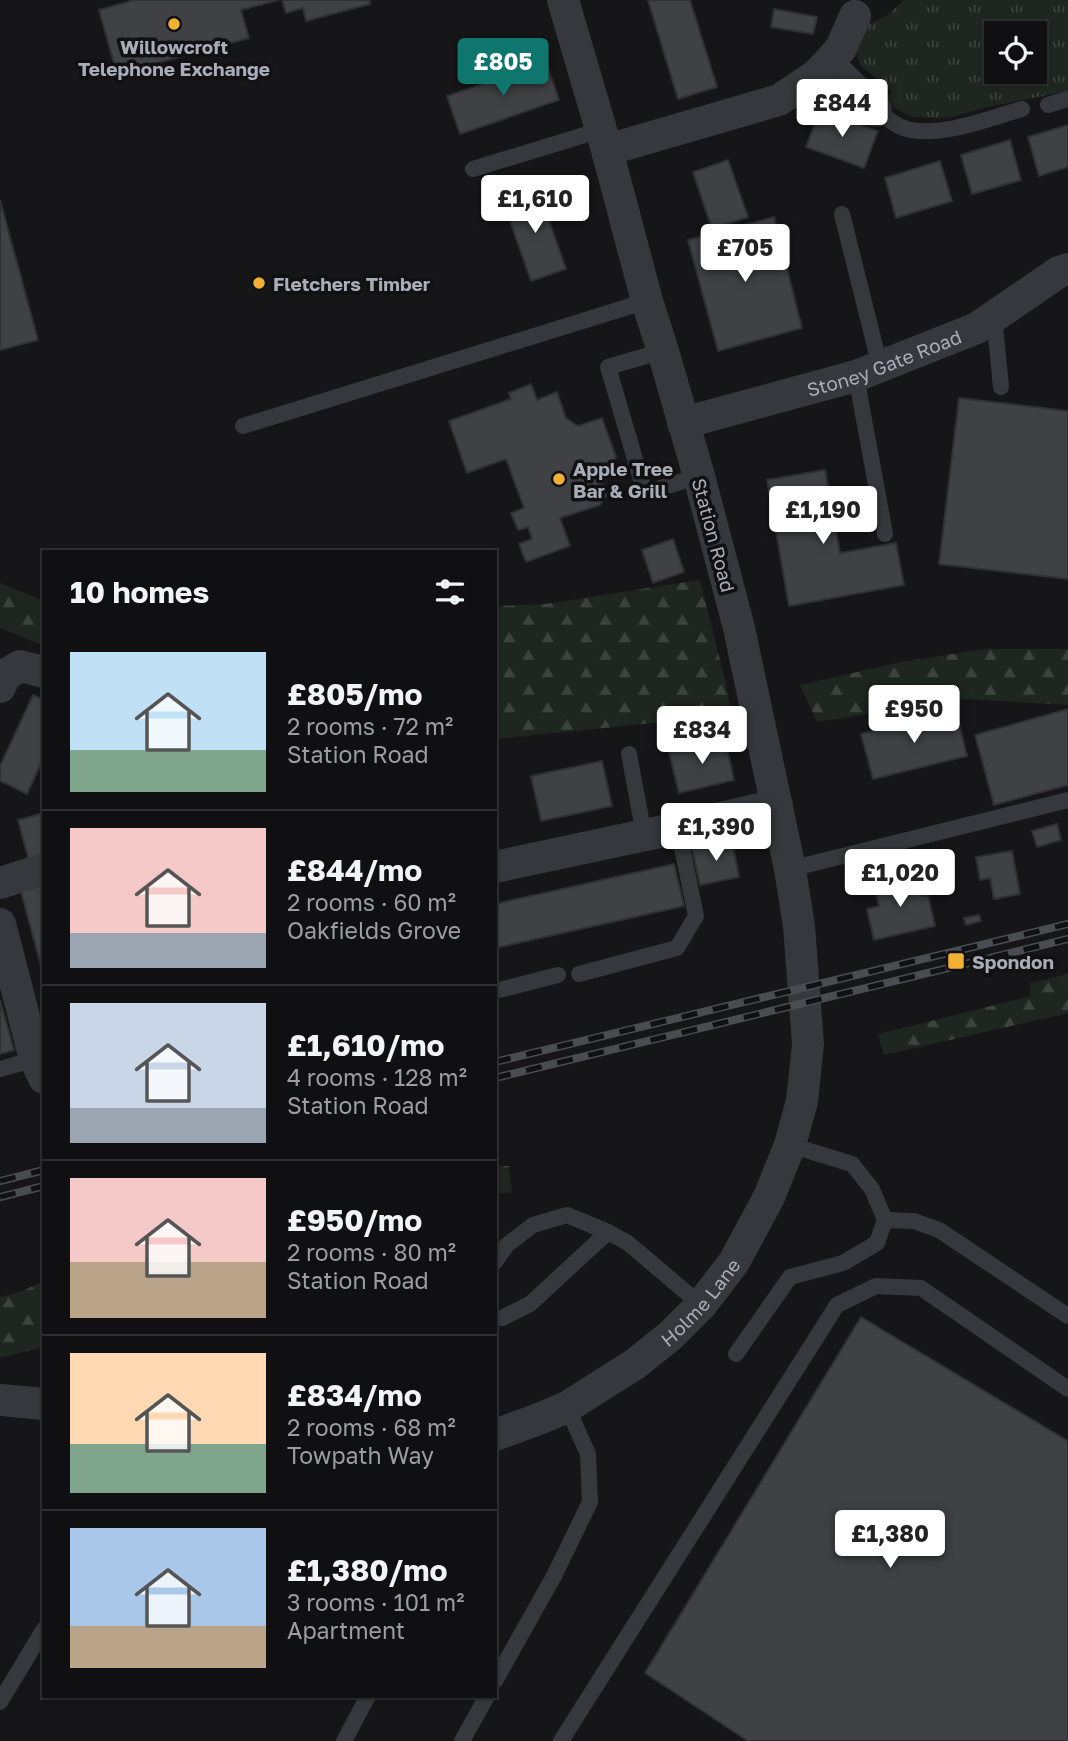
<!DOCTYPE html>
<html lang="en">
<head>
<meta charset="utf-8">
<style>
	:root { --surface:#101012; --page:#19191b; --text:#f1f3f6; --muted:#9c9d9f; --line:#303032; --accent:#0f766e }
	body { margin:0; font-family:"Golos Text",sans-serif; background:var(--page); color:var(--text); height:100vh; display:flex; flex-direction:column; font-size:26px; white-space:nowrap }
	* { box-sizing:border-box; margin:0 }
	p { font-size:23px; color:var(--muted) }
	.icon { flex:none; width:38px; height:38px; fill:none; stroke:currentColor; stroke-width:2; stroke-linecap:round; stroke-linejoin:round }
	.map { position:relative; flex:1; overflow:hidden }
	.side { position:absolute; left:42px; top:550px; width:455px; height:1148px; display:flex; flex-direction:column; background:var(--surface); border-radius:0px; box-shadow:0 2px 5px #0004,0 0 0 2px var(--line) }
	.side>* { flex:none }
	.tools { position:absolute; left:984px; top:21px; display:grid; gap:14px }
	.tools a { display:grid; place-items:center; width:63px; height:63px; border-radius:0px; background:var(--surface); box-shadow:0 2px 5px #0004,0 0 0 2px var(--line); font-size:35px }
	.price { position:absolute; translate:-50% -60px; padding:0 16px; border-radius:7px; background:#fff; color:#222; font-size:23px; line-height:46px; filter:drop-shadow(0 2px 4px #0008) }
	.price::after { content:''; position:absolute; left:50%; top:42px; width:21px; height:16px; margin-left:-10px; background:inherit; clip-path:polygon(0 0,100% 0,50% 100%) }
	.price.on { background:var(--accent); color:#fff }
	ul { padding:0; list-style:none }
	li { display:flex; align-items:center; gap:21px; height:175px; padding:0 28px }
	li+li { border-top:2px solid var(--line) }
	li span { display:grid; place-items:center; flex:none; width:196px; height:140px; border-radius:0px; color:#555 }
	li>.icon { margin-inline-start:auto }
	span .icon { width:84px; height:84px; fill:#fffc; stroke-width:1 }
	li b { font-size:30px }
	h2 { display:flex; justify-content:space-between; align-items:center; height:84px; padding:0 28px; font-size:30px }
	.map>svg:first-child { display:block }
	.grass { fill:url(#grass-tufts); fill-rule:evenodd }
	.forest { fill:url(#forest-firs) }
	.building { fill:#404145; stroke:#303034; stroke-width:2 }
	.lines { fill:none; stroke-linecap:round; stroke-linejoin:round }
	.lane { stroke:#37383d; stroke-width:16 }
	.street { stroke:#37383d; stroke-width:32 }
	.rail-casing { stroke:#4a4c52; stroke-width:8 }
	.rail { stroke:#111113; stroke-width:5; stroke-dasharray:16; stroke-linecap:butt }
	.poi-dot { fill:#f2b134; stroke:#111113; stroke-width:2.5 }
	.labels { text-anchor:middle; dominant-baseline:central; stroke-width:7; stroke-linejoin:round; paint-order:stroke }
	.poi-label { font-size:19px; font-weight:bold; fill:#a8adb8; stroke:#111113; text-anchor:start }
	.street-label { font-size:19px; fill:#a8adb8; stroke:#111113 }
</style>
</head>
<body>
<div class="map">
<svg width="1068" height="1741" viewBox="0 0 1068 1741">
	<defs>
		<pattern id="grass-tufts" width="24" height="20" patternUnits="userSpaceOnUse" patternTransform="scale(1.75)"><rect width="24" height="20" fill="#1e261f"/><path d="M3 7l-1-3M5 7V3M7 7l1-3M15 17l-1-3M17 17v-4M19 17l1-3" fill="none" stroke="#3c433d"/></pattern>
		<pattern id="forest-firs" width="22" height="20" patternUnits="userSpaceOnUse" patternTransform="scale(1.75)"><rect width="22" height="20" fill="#1e261f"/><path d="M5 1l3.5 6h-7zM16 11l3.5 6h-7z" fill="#3c433d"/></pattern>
	</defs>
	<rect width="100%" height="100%" fill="#161618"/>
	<!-- grass -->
	<path class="grass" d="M904 0H1068V91L988 107 947 118 912 117 889 105 886 99 892 91 860 65 856 51 865 26 888 15ZM996 33H1034V72H996Z"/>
	<!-- forest -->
	<g class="forest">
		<polygon points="700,580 726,684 731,715 495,739 495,606 545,604"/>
		<polygon points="0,583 44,601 44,646 0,628"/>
		<polygon points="985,649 1068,649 1068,705 965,699 817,722 800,685 901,662"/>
		<polygon points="1068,974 1068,1013 884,1055 878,1034 1031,996 1030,983"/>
		<polygon points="495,1166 509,1166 512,1192 495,1194"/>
		<polygon points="44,1281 44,1347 0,1358 0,1297 20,1292"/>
	</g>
	<!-- building -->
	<g class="building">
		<polygon points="134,0 279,0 241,10 249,38 117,74 99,10"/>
		<polygon points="282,0 369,0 370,4 306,21 303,8 286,13"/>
		<polygon points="648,0 690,0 717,87 678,99"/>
		<polygon points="774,9 817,17 813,34 771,27"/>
		<polygon points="546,62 559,100 460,134 447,96"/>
		<polygon points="820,110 878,131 864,168 806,147"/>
		<polygon points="1068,125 1068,167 1039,176 1028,137"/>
		<polygon points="1010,140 1021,180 972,194 961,155"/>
		<polygon points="728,160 748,217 712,229 693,172"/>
		<polygon points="940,161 952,201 896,218 885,178"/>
		<polygon points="538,189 566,269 531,281 503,201"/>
		<polygon points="0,200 38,340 0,350"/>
		<polygon points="774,217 802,328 718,351 688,240"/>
		<polygon points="531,384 537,400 557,392 566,418 578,426 602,418 616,457 603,485 611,489 600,505 560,518 570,546 526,562 519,544 532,539 528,527 518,530 511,513 524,508 506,459 467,473 449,421 511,399 509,393"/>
		<polygon points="959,398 1068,411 1068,579 939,564"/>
		<polygon points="825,470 840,553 896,543 904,585 789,606 767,480"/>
		<polygon points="673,539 684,572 653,583 642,550"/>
		<polygon points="33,695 44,700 44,757 27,794 0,781 0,766"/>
		<polygon points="1068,709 1068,785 994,805 975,735"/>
		<polygon points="956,711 967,756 873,779 861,734"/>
		<polygon points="725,740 734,780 679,793 669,752"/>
		<polygon points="602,761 612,806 541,821 531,776"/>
		<polygon points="44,813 44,857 29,861 18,820"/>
		<polygon points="1057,824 1061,840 1037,847 1032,831"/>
		<polygon points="732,841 739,877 700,885 692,849"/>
		<polygon points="1012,851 1020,894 994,899 990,878 980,880 976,857"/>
		<polygon points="674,864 684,906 495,948 495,904"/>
		<polygon points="917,875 922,896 928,895 935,926 874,940 867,909 879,906 874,884"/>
		<polygon points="44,882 44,977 20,888"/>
		<polygon points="979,915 981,921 966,925 964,918"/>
		<polygon points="0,1000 14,1050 0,1054"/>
		<polygon points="861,1317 1068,1441 1068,1741 748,1741 645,1673"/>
	</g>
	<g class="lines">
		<!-- lane -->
		<g class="lane">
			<polyline points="1048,105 1068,99"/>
			<path d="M876 111C884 116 891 122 899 126 931 142 990 118 1022 109"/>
			<polyline points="473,169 601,130"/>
			<polyline points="842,214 880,366"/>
			<polyline points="994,316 1001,387"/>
			<polyline points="663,351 608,367 645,493 699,476"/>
			<polyline points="856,376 885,534"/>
			<polyline points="243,426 647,301"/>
			<polyline points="629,754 644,835"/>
			<polyline points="790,869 1068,800"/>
			<polyline points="579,974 677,948 696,916 678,828"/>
			<polyline points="495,991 558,975"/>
			<polyline points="0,1069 35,1059"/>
			<polyline points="885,1220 914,1221 939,1230 1068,1316"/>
			<polyline points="495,1262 507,1245 533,1225 567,1215 608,1232 628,1243 701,1305"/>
			<polyline points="495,1318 502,1318 530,1304 608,1232"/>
			<polyline points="736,1354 790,1277 843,1263 877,1243 885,1220 872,1189 852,1164 790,1145"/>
			<polyline points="495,1681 554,1576 590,1502 588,1454 567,1407"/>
			<polyline points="0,1702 44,1629"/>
			<polyline points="344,1741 368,1696"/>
			<polyline points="462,1741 487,1696"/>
			<polyline points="561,1741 837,1305 876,1286 921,1288 1068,1389"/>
		</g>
		<!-- street -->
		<g class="street">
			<polyline points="828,63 876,111"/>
			<polyline points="607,150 779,100 815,76 828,63 841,48 855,16"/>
			<path id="s1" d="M683 423 856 376 977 328 1059 272 1068 269"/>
			<polyline points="0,687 5,675 20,666 44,672"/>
			<polyline points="495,867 678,828 777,805"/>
			<polyline points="0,883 44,869"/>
			<polyline points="0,924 35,1059 44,1078"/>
			<polyline points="0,1400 44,1404"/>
			<path id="s2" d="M495 1435 539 1419 567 1407 635 1364 670 1336 701 1305 734 1262 769 1197 790 1145 802 1101 808 1044 799 926 790 869 739 628 699 476 663 351 647 301 607 150 563 0"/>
		</g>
		<defs>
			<g id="rail">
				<polyline points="495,1062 1068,924"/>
				<polyline points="495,1078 1068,939"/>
				<polyline points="0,1181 44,1170"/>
				<polyline points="0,1197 44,1186"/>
			</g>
		</defs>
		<!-- rail casing -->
		<use href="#rail" class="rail-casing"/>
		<!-- rail -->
		<use href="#rail" class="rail"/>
	</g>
	<!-- markers -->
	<g class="poi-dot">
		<circle cx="174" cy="24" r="7"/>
		<circle cx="259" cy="283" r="7"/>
		<circle cx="559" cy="479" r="7"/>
		<rect x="947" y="952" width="18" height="18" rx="3.5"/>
	</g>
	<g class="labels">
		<!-- poi labels -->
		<g class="poi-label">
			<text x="174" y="46" text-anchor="middle">Willowcroft<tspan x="174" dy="22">Telephone Exchange</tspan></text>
			<text x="273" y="283">Fletchers Timber</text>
			<text x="573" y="468">Apple Tree<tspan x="573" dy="22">Bar &amp; Grill</tspan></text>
			<text x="972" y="961">Spondon</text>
		</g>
		<!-- street labels -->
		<g class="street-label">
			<text stroke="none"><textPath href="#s1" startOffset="210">Stoney Gate Road</textPath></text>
			<text transform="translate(714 535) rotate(75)">Station Road</text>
			<text stroke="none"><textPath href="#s2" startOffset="248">Holme Lane</textPath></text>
		</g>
	</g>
</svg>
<div class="tools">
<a><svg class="icon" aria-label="locate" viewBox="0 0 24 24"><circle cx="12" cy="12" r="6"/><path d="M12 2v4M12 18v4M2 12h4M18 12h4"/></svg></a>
</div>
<b class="price on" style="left:503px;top:98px">£805</b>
<b class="price" style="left:842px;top:139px">£844</b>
<b class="price" style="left:535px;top:235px">£1,610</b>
<b class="price" style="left:745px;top:284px">£705</b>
<b class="price" style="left:823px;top:546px">£1,190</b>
<b class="price" style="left:914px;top:745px">£950</b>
<b class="price" style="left:702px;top:766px">£834</b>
<b class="price" style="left:716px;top:863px">£1,390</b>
<b class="price" style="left:900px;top:909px">£1,020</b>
<b class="price" style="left:890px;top:1570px">£1,380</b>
<section class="side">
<h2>10 homes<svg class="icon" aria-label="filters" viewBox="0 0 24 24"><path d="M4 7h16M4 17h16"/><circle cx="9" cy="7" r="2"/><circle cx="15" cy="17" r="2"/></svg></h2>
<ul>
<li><span style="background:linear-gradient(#bfe0f5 70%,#7fa58c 0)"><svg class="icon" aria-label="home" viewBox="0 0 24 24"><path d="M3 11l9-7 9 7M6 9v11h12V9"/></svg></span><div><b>£805/mo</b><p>2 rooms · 72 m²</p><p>Station Road</p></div></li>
<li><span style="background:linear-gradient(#f6c9c9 75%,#9aa5b1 0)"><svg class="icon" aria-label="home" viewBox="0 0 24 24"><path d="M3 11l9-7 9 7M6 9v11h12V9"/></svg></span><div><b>£844/mo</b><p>2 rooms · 60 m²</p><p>Oakfields Grove</p></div></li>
<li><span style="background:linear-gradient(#c9d6e8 75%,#9aa5b1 0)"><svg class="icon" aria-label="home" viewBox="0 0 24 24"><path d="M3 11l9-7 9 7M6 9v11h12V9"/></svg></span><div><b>£1,610/mo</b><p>4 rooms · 128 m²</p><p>Station Road</p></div></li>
<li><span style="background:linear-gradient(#f6c9c9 60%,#b9a48a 0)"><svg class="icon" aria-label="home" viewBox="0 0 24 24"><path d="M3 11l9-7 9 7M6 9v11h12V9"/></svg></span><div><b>£950/mo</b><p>2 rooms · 80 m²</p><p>Station Road</p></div></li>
<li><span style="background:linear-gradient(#ffd9b3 65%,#7fa58c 0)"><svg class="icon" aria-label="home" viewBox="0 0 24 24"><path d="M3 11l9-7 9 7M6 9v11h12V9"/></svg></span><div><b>£834/mo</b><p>2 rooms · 68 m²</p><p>Towpath Way</p></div></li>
<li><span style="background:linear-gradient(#a9c7e8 70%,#b9a48a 0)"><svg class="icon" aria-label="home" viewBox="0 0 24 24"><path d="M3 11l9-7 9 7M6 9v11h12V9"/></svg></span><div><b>£1,380/mo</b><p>3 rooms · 101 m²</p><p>Apartment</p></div></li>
</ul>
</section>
</div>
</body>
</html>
